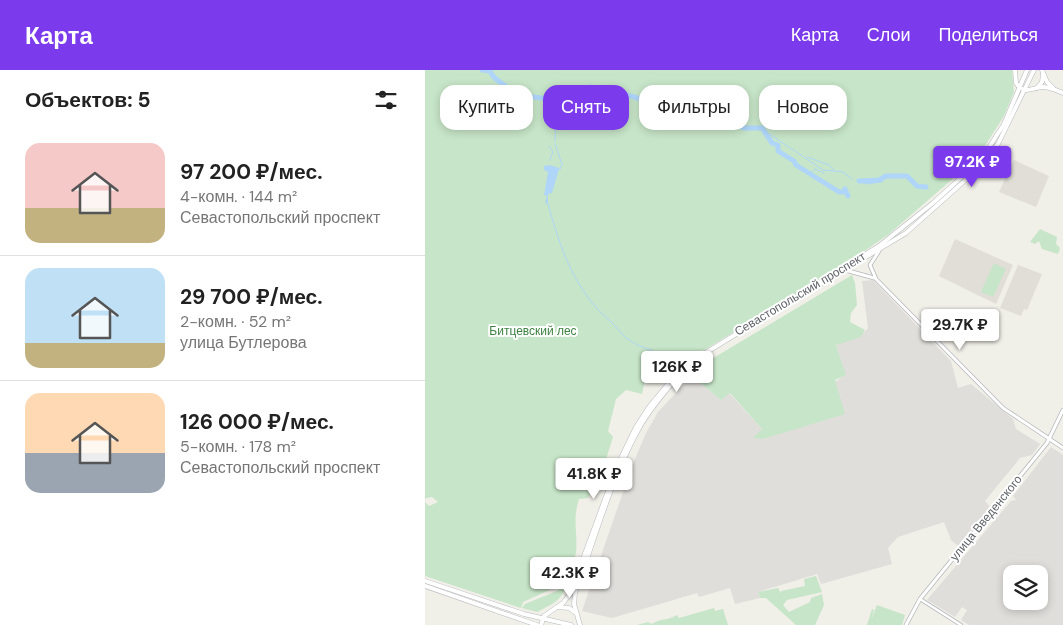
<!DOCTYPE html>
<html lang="ru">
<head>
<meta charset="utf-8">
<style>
	:root { --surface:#fff; --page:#f6f6f6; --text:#222; --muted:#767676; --line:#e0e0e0; --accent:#7c3aed }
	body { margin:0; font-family:"DM Sans",sans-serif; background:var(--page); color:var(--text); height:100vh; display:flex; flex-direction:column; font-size:19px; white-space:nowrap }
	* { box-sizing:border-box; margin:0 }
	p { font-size:16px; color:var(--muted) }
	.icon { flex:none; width:28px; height:28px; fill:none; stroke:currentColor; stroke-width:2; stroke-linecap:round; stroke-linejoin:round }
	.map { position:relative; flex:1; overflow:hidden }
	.panel { display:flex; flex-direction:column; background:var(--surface); width:425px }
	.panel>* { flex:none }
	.guide { position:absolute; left:15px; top:15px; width:475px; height:45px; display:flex; gap:10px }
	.fabs { position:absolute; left:578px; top:495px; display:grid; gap:10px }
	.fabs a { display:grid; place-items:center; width:45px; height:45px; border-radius:10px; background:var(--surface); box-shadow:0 2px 8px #0003; font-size:25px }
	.price { position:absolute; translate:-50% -42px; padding:0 11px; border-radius:5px; background:#fff; color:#222; font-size:16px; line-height:32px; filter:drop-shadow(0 1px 2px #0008) }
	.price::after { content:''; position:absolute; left:50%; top:30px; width:15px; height:11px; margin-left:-8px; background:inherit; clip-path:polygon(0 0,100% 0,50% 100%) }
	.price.active { background:var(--accent); color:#fff }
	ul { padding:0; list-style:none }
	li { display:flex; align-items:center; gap:15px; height:125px; padding:0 25px }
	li+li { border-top:1px solid var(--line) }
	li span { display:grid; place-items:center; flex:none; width:140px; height:100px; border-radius:15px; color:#555 }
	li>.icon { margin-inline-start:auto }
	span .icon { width:60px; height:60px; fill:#fffc; stroke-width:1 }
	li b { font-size:21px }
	h2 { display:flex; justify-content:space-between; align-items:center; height:60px; padding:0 25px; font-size:21px }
	.chip { padding:0 18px; border-radius:15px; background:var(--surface); box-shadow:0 2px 8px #0003; font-size:18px; line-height:45px }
	.chip.active { background:var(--accent); color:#fff }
	header { display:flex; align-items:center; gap:30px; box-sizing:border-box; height:70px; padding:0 25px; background:var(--accent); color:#fff }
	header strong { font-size:24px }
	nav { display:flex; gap:28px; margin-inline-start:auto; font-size:18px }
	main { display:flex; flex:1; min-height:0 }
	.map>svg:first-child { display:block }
	.industrial { fill:#dfdeda; fill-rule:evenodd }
	.education { fill:#e0ded6 }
	.green { fill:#c7e5c8 }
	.water { fill:#afd6f9 }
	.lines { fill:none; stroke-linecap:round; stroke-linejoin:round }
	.stream { stroke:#afd6f9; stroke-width:1 }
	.river { stroke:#afd6f9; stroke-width:5 }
	.minor-casing { stroke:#b5b7bb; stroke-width:4 }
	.tertiary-casing { stroke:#b5b7bb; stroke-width:4.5 }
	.secondary-casing { stroke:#b6b9be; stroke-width:5 }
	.minor { stroke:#fff; stroke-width:2.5 }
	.tertiary { stroke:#fff; stroke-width:3 }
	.secondary { stroke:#fff; stroke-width:4 }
	.labels { text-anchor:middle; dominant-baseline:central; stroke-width:4; stroke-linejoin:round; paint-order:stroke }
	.street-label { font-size:12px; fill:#5f6267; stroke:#fff }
	.park-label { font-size:12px; fill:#3c8241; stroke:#fff }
</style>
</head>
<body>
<header>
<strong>Карта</strong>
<nav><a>Карта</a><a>Слои</a><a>Поделиться</a></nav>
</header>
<main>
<section class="panel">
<h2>Объектов: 5<svg class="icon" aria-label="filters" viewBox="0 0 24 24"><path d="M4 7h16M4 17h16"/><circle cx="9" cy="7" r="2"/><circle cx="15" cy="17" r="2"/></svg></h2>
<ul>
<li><span style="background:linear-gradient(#f6c9c9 65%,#c2b280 0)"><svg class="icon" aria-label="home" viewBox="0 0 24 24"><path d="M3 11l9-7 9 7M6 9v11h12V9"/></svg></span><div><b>97 200 ₽/мес.</b><p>4-комн. · 144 m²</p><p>Севастопольский проспект</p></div></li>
<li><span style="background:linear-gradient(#bfe0f5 75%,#c2b280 0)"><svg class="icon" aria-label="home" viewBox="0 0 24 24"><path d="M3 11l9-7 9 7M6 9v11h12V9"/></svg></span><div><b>29 700 ₽/мес.</b><p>2-комн. · 52 m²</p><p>улица Бутлерова</p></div></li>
<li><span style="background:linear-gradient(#ffd9b3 60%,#9aa5b1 0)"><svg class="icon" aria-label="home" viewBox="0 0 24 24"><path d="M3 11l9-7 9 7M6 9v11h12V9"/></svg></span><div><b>126 000 ₽/мес.</b><p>5-комн. · 178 m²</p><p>Севастопольский проспект</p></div></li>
</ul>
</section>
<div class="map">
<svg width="638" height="555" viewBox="0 0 638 555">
	<rect width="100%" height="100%" fill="#f0efe8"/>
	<!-- industrial -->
	<g class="industrial">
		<polygon points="448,210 526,291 533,318 546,314 588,349 591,359 615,374 607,385 595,388 560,431 565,437 533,476 526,470 519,452 473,467 463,478 467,494 396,514 392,504 333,522 335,528 310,534 305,518 274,527 272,523 187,548 157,541 207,396 221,363 233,342 267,306 296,330 304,323 337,359 329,368 420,305 411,274 435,267 443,258 437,211"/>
		<path d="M626 377 638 385V555H544L536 550 542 540 537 537 530 547 502 530 586 431 591 430 588 426ZM586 504H614V531H586Z"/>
	</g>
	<!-- education -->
	<g class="education">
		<polygon points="589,90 624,106 611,137 574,122"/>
		<polygon points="530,169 588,195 571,234 514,206"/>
		<polygon points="593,195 617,204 602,240 599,239 596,246 575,238"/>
	</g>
	<!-- green -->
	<g class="green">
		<path d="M0 0H587L589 22 579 46 556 82 539 99 464 164 425 191 266 288 240 312 229 306 225 310H220L217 324 201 320 191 329 183 361 188 367 177 402 163 428 154 429C147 451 153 462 151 482 150 490 144 500 141 509L137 508 129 518 98 532 96 538 0 506V432L4 436 13 432 7 427 1 428 0 431Z"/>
		<polygon points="615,159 632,167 631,174 635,178 633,184 617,179 614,171 610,174 605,172"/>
		<polygon points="569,193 581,199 568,227 556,222"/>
		<polygon points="427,205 430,213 432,235 426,243 425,252 440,260 436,267 411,275 421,305 410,310 420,344 338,369 328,368 337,359 305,323 296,330 267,306 275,296"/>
		<polygon points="391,506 397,522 362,530 358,535 364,542 385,532 386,528 397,524 399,535 390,555 371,555 341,528 335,528 333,522 353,518 356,523 356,521 380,516 379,509"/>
		<path d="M142 514C135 532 129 533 112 542L97 538 100 534 132 521Z"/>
		<polygon points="452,535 480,545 477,555 442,555 447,539 449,540 446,550"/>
		<path d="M289 538 290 541 298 539 303 555H212L223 552 227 554C235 548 243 551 252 545L254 548Z"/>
	</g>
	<!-- water -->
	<polygon class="water" points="125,95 137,99 134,99 127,123 123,124 123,134 120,133 122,126 119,125 123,102 119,100 119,96"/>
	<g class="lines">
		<!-- stream -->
		<g class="stream">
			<polyline points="120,30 125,35 125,43 131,52 130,71"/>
			<polyline points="340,61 398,100 418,102 427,109"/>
			<polyline points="130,74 137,94 135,99"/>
			<polyline points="124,76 128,82 125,90"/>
			<polyline points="382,87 404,95 409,100"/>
			<polyline points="386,103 390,99 399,103"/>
			<polyline points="434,111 441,114 457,112 461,106"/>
			<path d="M123 134C135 177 149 220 184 250 191 256 196 264 203 269 218 281 233 277 244 295"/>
		</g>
		<!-- river -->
		<g class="river">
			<path d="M57 0 65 1C70 13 83 14 90 25L126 29 141 25 152 19 165 17 199 24 252 40 282 41 309 49 318 58H337L347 73 353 75V81L369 91 371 95 414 122H418L420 119 423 126"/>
			<polyline points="434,111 454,110 461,106 482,106 492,116 501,117"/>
		</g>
		<defs>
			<polyline id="minor" points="495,529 536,555"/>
			<g id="tertiary">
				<polyline points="454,181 445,195 451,209 578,338 638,378"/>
				<polyline points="420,200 449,208"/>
				<polyline points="481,555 495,529 622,373 638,340"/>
			</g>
			<g id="secondary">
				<path d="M590 0 591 13C599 25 606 18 617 17 625 17 631 20 638 23"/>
				<polyline points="617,0 622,12 628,18"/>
				<polyline points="612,18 617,12 618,4"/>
				<polyline points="396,214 481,163 545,106 573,74 609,0"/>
				<polyline points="0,511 99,544 146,555"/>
				<polyline points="0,516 112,555"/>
				<polyline points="132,537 144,538 151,543"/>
				<polyline points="116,555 119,546 138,533 145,524 193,394 211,357 224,337 248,308 269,290 454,176 508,133 540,104 561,82 579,54 602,0"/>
				<path d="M155 555 149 534 150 523C169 471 186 410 212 362 222 343 236 326 250 310"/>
			</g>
		</defs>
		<!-- minor casing -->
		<use href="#minor" class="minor-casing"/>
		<!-- tertiary casing -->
		<use href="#tertiary" class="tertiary-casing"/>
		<!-- secondary casing -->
		<use href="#secondary" class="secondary-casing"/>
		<!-- minor -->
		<use href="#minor" class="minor"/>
		<!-- tertiary -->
		<use href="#tertiary" class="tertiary"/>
		<!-- secondary -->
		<use href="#secondary" class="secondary"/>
	</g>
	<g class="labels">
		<!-- street labels -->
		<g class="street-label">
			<text transform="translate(375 224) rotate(-31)">Севастопольский проспект</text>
			<text transform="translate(561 448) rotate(-51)">улица Введенского</text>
		</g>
		<!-- park labels -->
		<g class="park-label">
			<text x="108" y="261">Битцевский лес</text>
		</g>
	</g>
</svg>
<div class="fabs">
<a><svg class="icon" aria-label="layers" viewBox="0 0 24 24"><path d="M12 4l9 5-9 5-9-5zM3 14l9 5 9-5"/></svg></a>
</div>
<b class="price active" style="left:547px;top:118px">97.2K ₽</b>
<b class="price" style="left:535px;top:281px">29.7K ₽</b>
<b class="price" style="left:252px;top:323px">126K ₽</b>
<b class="price" style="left:169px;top:430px">41.8K ₽</b>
<b class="price" style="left:145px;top:529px">42.3K ₽</b>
<div class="guide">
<a class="chip">Купить</a>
<a class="chip active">Снять</a>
<a class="chip">Фильтры</a>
<a class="chip">Новое</a>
</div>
</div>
</main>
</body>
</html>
